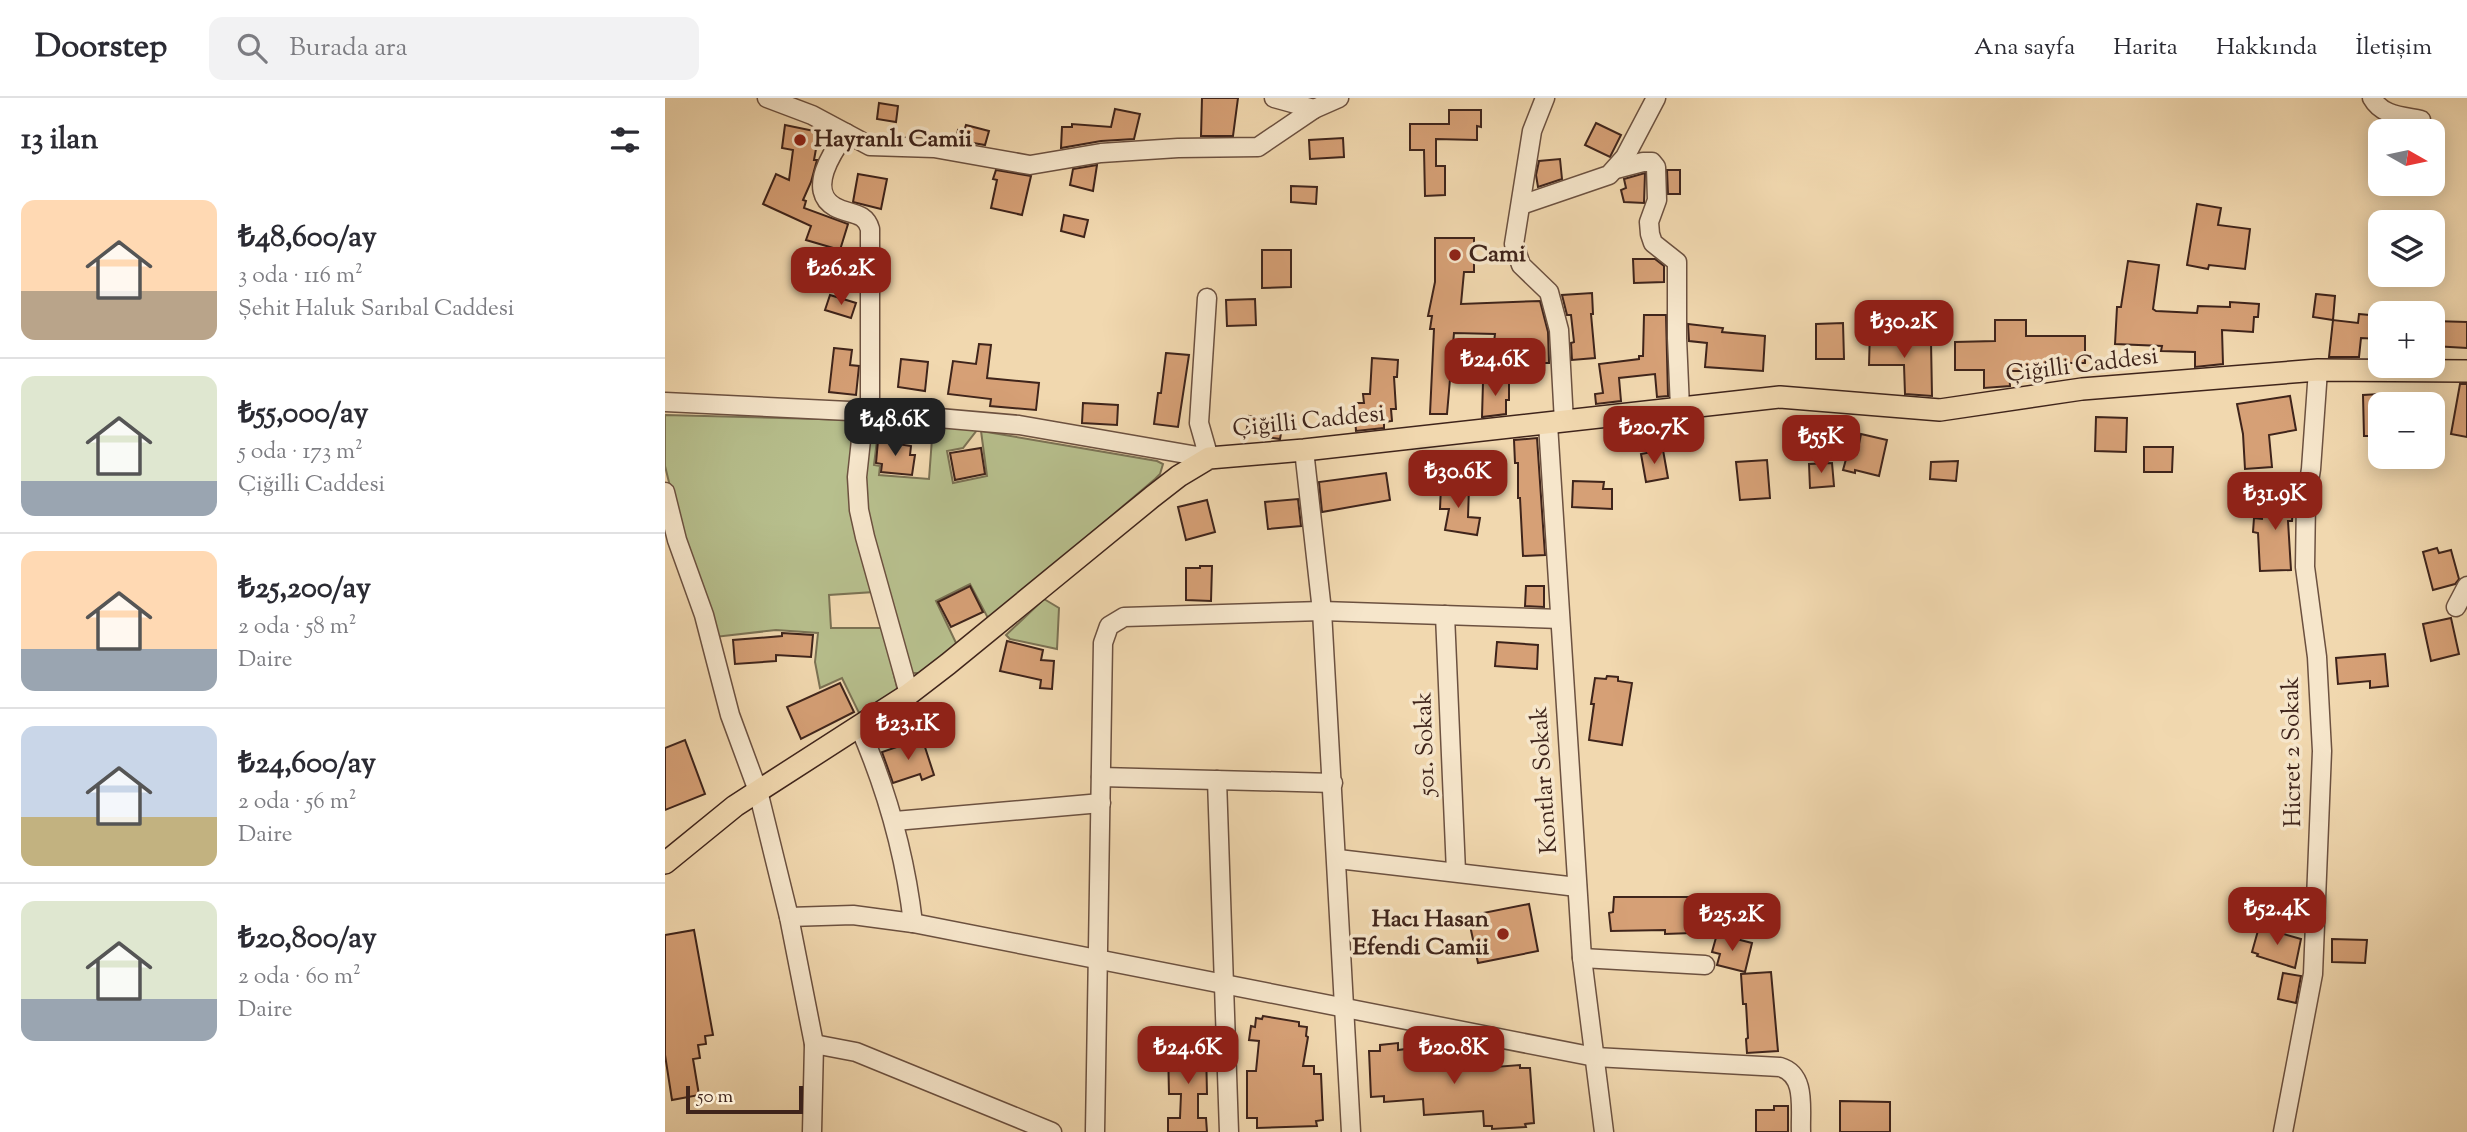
<!DOCTYPE html>
<html lang="tr">
<head>
<meta charset="utf-8">
<style>
	:root { --surface:#fff; --page:#f2f2f3; --text:#2b2b33; --muted:#7c7c81; --line:#e1e1e2; --accent:#8f2418 }
	body { margin:0; font-family:"Sorts Mill Goudy",serif; background:var(--page); color:var(--text); height:100vh; display:flex; flex-direction:column; font-size:26px; white-space:nowrap }
	* { box-sizing:border-box; margin:0 }
	p { font-size:23px; color:var(--muted) }
	.icon { flex:none; width:38px; height:38px; fill:none; stroke:currentColor; stroke-width:2; stroke-linecap:round; stroke-linejoin:round }
	.map { position:relative; flex:1; overflow:hidden }
	.sheet { display:flex; flex-direction:column; background:var(--surface); width:665px }
	.sheet>* { flex:none }
	.needle { width:46px; rotate:99deg }
	.buttons { position:absolute; left:1703px; top:21px; display:grid; gap:14px }
	.buttons a { display:grid; place-items:center; width:77px; height:77px; border-radius:14px; background:var(--surface); box-shadow:0 4px 18px #0003; font-size:35px }
	.scale { position:absolute; left:21px; bottom:18px; width:117px; box-sizing:border-box; padding-left:7px; border:4px solid #3f241b; border-top:0; font-size:19px; line-height:24px; white-space:nowrap; color:#3f241b; -webkit-text-stroke:5px #f6e6cb; paint-order:stroke }
	.price { position:absolute; translate:-50% -60px; padding:0 16px; border-radius:14px; background:var(--accent); color:#fff; font-size:23px; line-height:46px; filter:drop-shadow(0 2px 4px #0008) }
	.price::after { content:''; position:absolute; left:50%; top:42px; width:21px; height:16px; margin-left:-10px; background:inherit; clip-path:polygon(0 0,100% 0,50% 100%) }
	.price.on { background:#222; color:#fff }
	ul { padding:0; list-style:none }
	li { display:flex; align-items:center; gap:21px; height:175px; padding:0 21px }
	li+li { border-top:2px solid var(--line) }
	li span { display:grid; place-items:center; flex:none; width:196px; height:140px; border-radius:14px; color:#555 }
	li>.icon { margin-inline-start:auto }
	span .icon { width:84px; height:84px; fill:#fffc; stroke-width:1 }
	li b { font-size:30px }
	h2 { display:flex; justify-content:space-between; align-items:center; height:84px; padding:0 21px; font-size:30px }
	header { display:flex; align-items:center; gap:42px; box-sizing:border-box; height:98px; padding:0 35px; background:var(--surface); border-bottom:2px solid var(--line) }
	header strong { font-size:33px }
	nav { display:flex; gap:38px; margin-inline-start:auto; font-size:24px }
	.search { width:490px; height:63px; background:var(--page); display:flex; align-items:center; gap:18px; box-sizing:border-box; padding:0 24px; border-radius:14px; color:var(--muted); font-size:26px }
	main { display:flex; flex:1; min-height:0 }
	.map>svg:first-child { display:block }
	.green { fill:#b7bf8d; stroke:#7b7254; stroke-width:2 }
	.building { fill:#d6a076; stroke:#3f241b; stroke-width:2 }
	.lines { fill:none; stroke-linecap:round; stroke-linejoin:round }
	.minor-casing { stroke:#6c5140; stroke-width:21 }
	.major-casing { stroke:#3f241b; stroke-width:24 }
	.minor { stroke:#f6e6cb; stroke-width:18 }
	.major { stroke:#f1d8af; stroke-width:21 }
	.poi-dot { fill:#8f2418; stroke:#f6e6cb; stroke-width:2.5 }
	.labels { text-anchor:middle; dominant-baseline:central; stroke-width:7; stroke-linejoin:round; paint-order:stroke }
	.poi-label { font-size:24px; font-weight:bold; fill:#3f241b; stroke:#f6e6cb; text-anchor:start }
	.street-label { font-size:24px; fill:#3f241b; stroke:#f6e6cb }
</style>
</head>
<body>
<header>
<strong>Doorstep</strong>
<div class="search"><svg class="icon" aria-label="search" viewBox="0 0 24 24"><circle cx="10" cy="10" r="6"/><path d="M15 15l6 6"/></svg>Burada ara</div>
<nav><a>Ana sayfa</a><a>Harita</a><a>Hakkında</a><a>İletişim</a></nav>
</header>
<main>
<section class="sheet">
<h2>13 ilan<svg class="icon" aria-label="filters" viewBox="0 0 24 24"><path d="M4 7h16M4 17h16"/><circle cx="9" cy="7" r="2"/><circle cx="15" cy="17" r="2"/></svg></h2>
<ul>
<li><span style="background:linear-gradient(#ffd9b3 65%,#b9a48a 0)"><svg class="icon" aria-label="home" viewBox="0 0 24 24"><path d="M3 11l9-7 9 7M6 9v11h12V9"/></svg></span><div><b>₺48,600/ay</b><p>3 oda · 116 m²</p><p>Şehit Haluk Sarıbal Caddesi</p></div></li>
<li><span style="background:linear-gradient(#dfe7d0 75%,#9aa5b1 0)"><svg class="icon" aria-label="home" viewBox="0 0 24 24"><path d="M3 11l9-7 9 7M6 9v11h12V9"/></svg></span><div><b>₺55,000/ay</b><p>5 oda · 173 m²</p><p>Çiğilli Caddesi</p></div></li>
<li><span style="background:linear-gradient(#ffd9b3 70%,#9aa5b1 0)"><svg class="icon" aria-label="home" viewBox="0 0 24 24"><path d="M3 11l9-7 9 7M6 9v11h12V9"/></svg></span><div><b>₺25,200/ay</b><p>2 oda · 58 m²</p><p>Daire</p></div></li>
<li><span style="background:linear-gradient(#c9d6e8 65%,#c2b280 0)"><svg class="icon" aria-label="home" viewBox="0 0 24 24"><path d="M3 11l9-7 9 7M6 9v11h12V9"/></svg></span><div><b>₺24,600/ay</b><p>2 oda · 56 m²</p><p>Daire</p></div></li>
<li><span style="background:linear-gradient(#dfe7d0 70%,#9aa5b1 0)"><svg class="icon" aria-label="home" viewBox="0 0 24 24"><path d="M3 11l9-7 9 7M6 9v11h12V9"/></svg></span><div><b>₺20,800/ay</b><p>2 oda · 60 m²</p><p>Daire</p></div></li>
</ul>
</section>
<div class="map">
<svg width="1802" height="1034" viewBox="0 0 1802 1034">
	<rect width="100%" height="100%" fill="#f1d8af"/>
	<filter id="stains"><feTurbulence type="fractalNoise" baseFrequency=".00286" numOctaves="4"/><feColorMatrix values="0 0 0 0 .2 0 0 0 0 .09 0 0 0 0 .02 0 0 0 .5 -.17"/></filter>
	<radialGradient id="worn" r=".72"><stop offset=".6" stop-color="#630" stop-opacity="0"/><stop offset="1" stop-color="#630" stop-opacity=".3"/></radialGradient>
	<!-- green -->
	<g class="green">
		<polygon points="0,317 192,322 209,494 164,497 166,530 218,530 233,594 194,615 177,580 155,590 150,564 153,535 111,532 50,539 11,413 0,368"/>
		<polygon points="204,321 230,323 224,342 212,342 209,367 215,368 214,377 264,381 268,327 312,332 298,350 282,353 288,385 322,378 316,333 492,363 498,366 495,376 490,381 324,522 305,486 271,503 292,547 256,575 246,575 198,406"/>
		<polygon points="379,501 394,510 392,551 345,541 341,537"/>
	</g>
	<!-- building -->
	<g class="building">
		<polygon points="537,0 573,0 568,38 536,38"/>
		<polygon points="214,5 233,8 231,24 212,21"/>
		<polygon points="450,11 475,16 469,41 436,43 396,50 397,29 407,29 407,26 446,29"/>
		<polygon points="784,12 816,12 816,29 812,28 812,42 771,41 771,68 780,68 780,97 760,98 759,52 745,52 745,26 784,26"/>
		<polygon points="931,25 956,37 945,59 920,47"/>
		<polygon points="120,27 154,34 149,62 152,62 146,84 138,102 141,103 139,110 183,126 175,152 141,142 146,128 98,106 111,76 124,82 128,52 117,50"/>
		<polygon points="301,27 324,33 320,47 291,42 293,32 299,33"/>
		<polygon points="678,40 679,59 645,61 644,42"/>
		<polygon points="895,61 897,81 873,89 871,77 874,63"/>
		<polygon points="432,67 428,93 405,87 408,71"/>
		<polygon points="331,72 366,78 357,117 326,110 332,82 328,81"/>
		<polygon points="1002,72 1015,72 1015,96 1003,96"/>
		<polygon points="980,75 979,105 959,104 956,92 961,90 959,81"/>
		<polygon points="193,76 222,81 216,111 188,104"/>
		<polygon points="626,88 652,89 651,106 626,104"/>
		<polygon points="1532,106 1556,110 1553,127 1585,131 1580,171 1544,167 1543,171 1522,167"/>
		<polygon points="399,117 423,122 419,139 396,133"/>
		<polygon points="770,140 809,140 809,174 799,174 796,206 875,203 883,234 884,265 878,265 827,260 830,236 789,235 782,316 765,316 769,231 765,231 767,218 763,218 770,184"/>
		<polygon points="597,152 626,152 626,189 597,190"/>
		<polygon points="968,161 990,161 999,168 999,184 969,185"/>
		<polygon points="1463,163 1494,167 1488,211 1491,213 1532,215 1533,208 1565,209 1565,204 1594,206 1593,219 1589,219 1588,234 1557,232 1558,266 1530,269 1530,254 1496,253 1497,248 1450,246 1452,209 1456,209"/>
		<polygon points="927,195 928,216 926,216 930,260 907,262 906,245 909,244 906,217 902,217 897,197"/>
		<polygon points="1651,196 1670,198 1668,222 1648,219"/>
		<polygon points="165,197 191,205 186,220 160,212"/>
		<polygon points="590,201 591,227 562,228 561,202"/>
		<polygon points="1694,216 1715,218 1715,241 1696,240 1694,259 1664,259 1668,222 1693,225"/>
		<polygon points="979,217 1001,217 1003,298 992,299 990,276 954,280 956,303 931,306 930,296 938,295 934,266 974,261 974,258 978,258"/>
		<polygon points="1330,222 1361,222 1361,238 1420,238 1420,265 1390,265 1390,269 1380,268 1380,273 1344,273 1345,288 1319,290 1319,272 1290,272 1290,244 1330,243"/>
		<polygon points="1768,223 1802,224 1802,250 1768,248"/>
		<polygon points="1178,225 1179,261 1151,261 1151,226"/>
		<polygon points="1023,226 1058,230 1057,234 1100,238 1098,273 1040,269 1042,245 1024,243"/>
		<polygon points="1205,232 1223,232 1223,242 1266,243 1267,298 1240,296 1239,267 1204,267"/>
		<polygon points="314,246 326,247 322,280 374,285 371,312 325,308 326,301 283,296 288,263 311,266"/>
		<polygon points="169,250 187,252 185,267 194,268 191,297 164,294"/>
		<polygon points="501,255 524,257 513,329 489,326 493,295 496,295"/>
		<polygon points="707,260 733,262 732,279 729,279 731,311 726,311 727,323 719,324 719,330 691,333 689,305 699,305 698,296 705,296"/>
		<polygon points="236,261 263,264 260,293 233,289"/>
		<polygon points="818,284 844,284 844,302 841,302 841,316 817,319"/>
		<polygon points="1795,286 1802,286 1802,339 1786,336"/>
		<polygon points="1715,296 1715,338 1699,338 1698,297"/>
		<polygon points="1625,298 1631,332 1604,337 1607,369 1580,371 1578,336 1572,306"/>
		<polygon points="418,305 453,307 452,327 417,325"/>
		<polygon points="584,318 618,324 615,341 581,336"/>
		<polygon points="1431,319 1462,320 1461,354 1430,353"/>
		<polygon points="1196,336 1222,342 1214,378 1190,372 1190,375 1178,372 1183,354 1192,356"/>
		<polygon points="872,340 880,457 858,458 855,400 853,400 853,365 850,365 849,342"/>
		<polygon points="213,343 246,348 245,357 250,357 247,377 216,374 217,366 211,365"/>
		<polygon points="1479,349 1508,349 1507,374 1479,374"/>
		<polygon points="316,350 320,376 290,382 285,355"/>
		<polygon points="998,352 1003,380 981,384 976,356"/>
		<polygon points="1102,362 1105,400 1075,402 1071,364"/>
		<polygon points="1293,363 1291,383 1265,381 1266,364"/>
		<polygon points="1167,365 1169,388 1145,390 1144,366"/>
		<polygon points="721,375 725,402 657,414 654,384"/>
		<polygon points="908,383 939,384 938,391 947,391 947,411 907,409"/>
		<polygon points="776,388 804,389 803,419 815,420 812,437 780,432 784,411 775,411"/>
		<polygon points="1600,394 1629,396 1627,423 1623,423 1626,472 1595,473 1593,435 1588,434 1589,420 1597,421"/>
		<polygon points="633,401 636,428 603,431 600,404"/>
		<polygon points="542,402 550,434 521,442 513,409"/>
		<polygon points="1772,450 1774,455 1786,452 1794,481 1790,486 1768,492 1758,454"/>
		<polygon points="535,468 547,468 546,503 521,502 521,470 535,470"/>
		<polygon points="305,488 318,514 286,529 273,504"/>
		<polygon points="861,488 879,488 879,509 860,508"/>
		<polygon points="1786,520 1794,556 1766,563 1758,526"/>
		<polygon points="117,535 148,537 146,559 111,557 111,563 70,566 68,542 117,538"/>
		<polygon points="342,543 378,552 376,562 389,563 387,591 375,590 376,582 335,573"/>
		<polygon points="832,544 873,547 872,571 830,568"/>
		<polygon points="1720,556 1723,588 1705,590 1705,583 1673,586 1671,560"/>
		<polygon points="942,578 953,579 953,583 967,585 957,647 924,642 929,606 926,606 930,580 941,581"/>
		<polygon points="175,585 189,614 136,641 122,609"/>
		<polygon points="20,642 40,696 0,712 0,650"/>
		<polygon points="252,642 253,645 258,643 269,677 257,682 255,676 228,685 217,654"/>
		<polygon points="949,799 1026,799 1027,835 1000,836 1000,832 946,833 944,815 948,814"/>
		<polygon points="864,806 873,853 813,865 803,818"/>
		<polygon points="1594,829 1636,841 1630,870 1592,858 1593,856 1587,854"/>
		<polygon points="29,832 48,937 40,938 41,946 33,947 35,960 28,961 34,997 7,1002 0,957 0,837"/>
		<polygon points="1052,836 1087,845 1080,874 1052,867 1055,856 1047,854"/>
		<polygon points="1667,841 1702,842 1700,865 1667,864"/>
		<polygon points="1106,874 1113,953 1082,955 1081,941 1083,940 1081,906 1078,906 1076,876"/>
		<polygon points="1618,875 1636,878 1631,905 1613,901"/>
		<polygon points="598,918 634,924 634,928 642,929 641,938 643,939 638,968 649,968 649,976 656,976 658,1022 651,1023 652,1028 592,1030 592,1020 582,1020 582,973 591,973 594,943 584,942 586,928 590,929 591,920 597,921"/>
		<polygon points="515,945 533,945 533,950 541,950 542,996 533,996 533,1020 541,1020 542,1034 503,1034 503,1020 515,1020 516,996 504,996 503,950 515,950"/>
		<polygon points="733,945 733,952 741,951 741,960 793,957 793,959 803,959 804,971 855,967 855,970 865,970 869,1025 860,1026 861,1029 827,1031 827,1028 819,1028 818,1013 759,1017 758,1001 719,1004 719,998 706,999 704,953 715,953 715,947"/>
		<polygon points="1175,1003 1225,1004 1225,1034 1175,1034"/>
		<polygon points="1109,1008 1123,1008 1123,1034 1091,1034 1091,1012 1109,1012"/>
	</g>
	<g class="lines">
		<defs>
			<g id="minor">
				<polyline points="102,0 147,17 205,48 269,50 365,67 436,55 513,50 593,49 649,11 674,0"/>
				<polyline points="609,0 649,11"/>
				<polyline points="880,0 867,33 849,146 856,167 884,194 894,232 899,324"/>
				<path d="M1707 0C1717 18 1737 18 1756 22"/>
				<path d="M181 35C168 53 141 93 170 109 184 117 200 113 205 131V314"/>
				<polyline points="951,71 978,64 987,64 991,69 992,102 984,124 985,136 988,145 1012,164 1012,240 1015,310"/>
				<polyline points="856,107 944,77 960,59 991,0"/>
				<polyline points="0,304 205,314 354,327 544,360 534,325 542,200"/>
				<polyline points="199,314 192,379 194,412 200,439 244,596"/>
				<polyline points="883,326 917,860 939,1034"/>
				<polyline points="639,352 657,513 686,1034"/>
				<polyline points="0,394 12,442 39,517 65,617 93,693 124,819 149,946 147,1034"/>
				<polyline points="1791,509 1802,488"/>
				<polyline points="780,517 791,774"/>
				<path d="M194 628C222 692 240 756 248 825"/>
				<polyline points="436,679 668,685"/>
				<polyline points="552,682 564,1034"/>
				<polyline points="230,723 436,705"/>
				<polyline points="673,761 912,789"/>
				<path d="M124 819 188 817 248 825 930 959 1115 969C1142 977 1135 1011 1136 1034"/>
				<polyline points="917,860 1040,867"/>
				<polyline points="149,946 191,954 387,1034"/>
				<polyline points="430,1034 438,545 444,528 459,519 657,513 895,521"/>
				<polyline points="1618,1034 1648,876 1657,653 1652,559 1640,469 1641,402 1646,371 1653,272"/>
			</g>
			<polyline id="major" points="0,765 70,708 244,596 283,566 487,399 514,378 544,360 639,352 1115,299 1275,312 1417,291 1653,272 1802,273"/>
		</defs>
		<!-- minor casing -->
		<use href="#minor" class="minor-casing"/>
		<!-- major casing -->
		<use href="#major" class="major-casing"/>
		<!-- minor -->
		<use href="#minor" class="minor"/>
		<!-- major -->
		<use href="#major" class="major"/>
	</g>
	<!-- markers -->
	<g class="poi-dot">
		<circle cx="135" cy="42" r="7"/>
		<circle cx="790" cy="157" r="7"/>
		<circle cx="838" cy="836" r="7"/>
	</g>
	<g class="labels">
		<!-- poi labels -->
		<g class="poi-label">
			<text x="149" y="42">Hayranlı Camii</text>
			<text x="804" y="157">Cami</text>
			<text x="824" y="822" text-anchor="end">Hacı Hasan<tspan x="824" dy="28">Efendi Camii</tspan></text>
		</g>
		<!-- street labels -->
		<g class="street-label">
			<text transform="translate(1417 268) rotate(-7)">Çiğilli Caddesi</text>
			<text transform="translate(644 324) rotate(-6)">Çiğilli Caddesi</text>
			<text transform="translate(761 646) rotate(-92)">501. Sokak</text>
			<text transform="translate(1628 654) rotate(-91)">Hicret 2 Sokak</text>
			<text transform="translate(880 682) rotate(-94)">Kontlar Sokak</text>
		</g>
	</g>
	<rect width="100%" height="100%" filter="url(#stains)"/>
	<rect width="100%" height="100%" fill="url(#worn)"/>
</svg>
<div class="buttons">
<a><svg class="needle" viewBox="-14 -14 28 28"><path d="M0-13l5 13h-10z" fill="#e53935"/><path d="M0 13l5-13h-10z" fill="#7c7c81"/></svg></a>
<a><svg class="icon" aria-label="layers" viewBox="0 0 24 24"><path d="M12 4l9 5-9 5-9-5zM3 14l9 5 9-5"/></svg></a>
<a>+</a>
<a>−</a>
</div>
<div class="scale">50 m</div>
<b class="price" style="left:176px;top:209px">₺26.2K</b>
<b class="price" style="left:1239px;top:262px">₺30.2K</b>
<b class="price" style="left:830px;top:300px">₺24.6K</b>
<b class="price on" style="left:230px;top:360px">₺48.6K</b>
<b class="price" style="left:989px;top:368px">₺20.7K</b>
<b class="price" style="left:1156px;top:377px">₺55K</b>
<b class="price" style="left:793px;top:412px">₺30.6K</b>
<b class="price" style="left:1610px;top:434px">₺31.9K</b>
<b class="price" style="left:243px;top:664px">₺23.1K</b>
<b class="price" style="left:1612px;top:849px">₺52.4K</b>
<b class="price" style="left:1067px;top:855px">₺25.2K</b>
<b class="price" style="left:523px;top:988px">₺24.6K</b>
<b class="price" style="left:789px;top:988px">₺20.8K</b>
</div>
</main>
</body>
</html>
